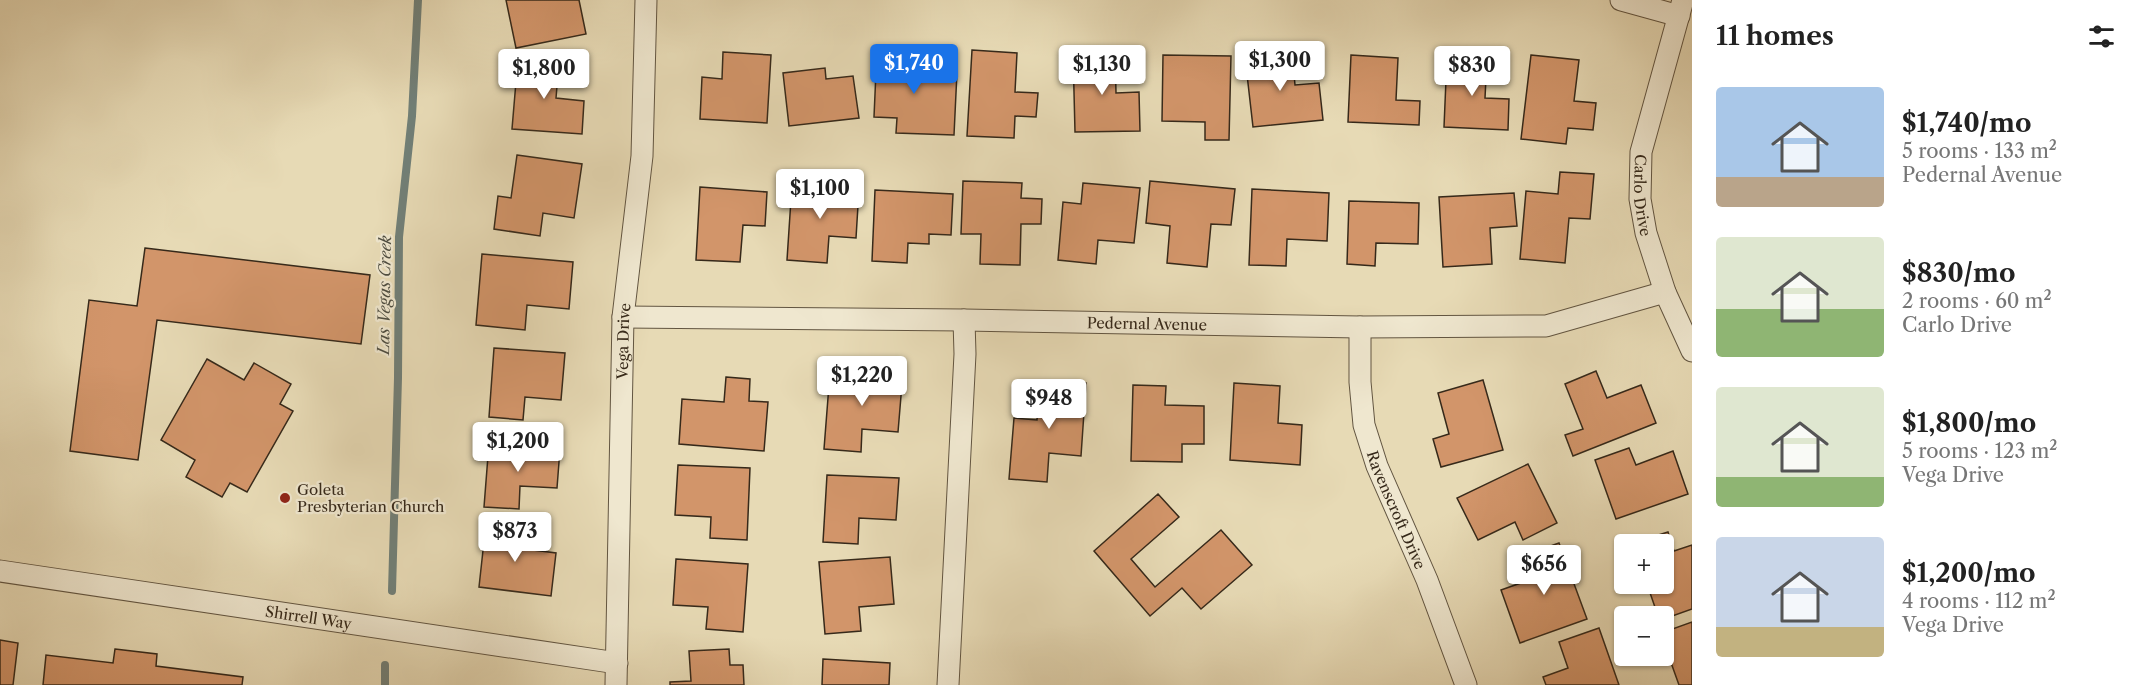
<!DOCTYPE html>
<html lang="en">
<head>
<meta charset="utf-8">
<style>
	:root { --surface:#fff; --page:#f6f6f6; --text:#222; --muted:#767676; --accent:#1a73e8 }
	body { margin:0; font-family:"Libre Caslon Text",serif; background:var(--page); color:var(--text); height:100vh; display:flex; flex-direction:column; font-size:22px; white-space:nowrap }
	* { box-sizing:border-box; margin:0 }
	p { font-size:20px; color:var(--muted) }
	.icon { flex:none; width:33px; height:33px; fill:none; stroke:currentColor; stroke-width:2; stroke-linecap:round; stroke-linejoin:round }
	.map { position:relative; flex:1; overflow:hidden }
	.drawer { display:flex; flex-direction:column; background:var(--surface); width:450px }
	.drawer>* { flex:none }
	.buttons { position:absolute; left:1614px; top:534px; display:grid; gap:12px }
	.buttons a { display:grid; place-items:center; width:60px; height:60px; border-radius:6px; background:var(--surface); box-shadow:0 2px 4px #0004; font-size:30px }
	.price { position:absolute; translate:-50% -51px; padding:0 14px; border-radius:6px; background:#fff; color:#222; font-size:20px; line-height:39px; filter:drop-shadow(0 2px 3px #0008) }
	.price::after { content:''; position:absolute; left:50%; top:36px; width:18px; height:14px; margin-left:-9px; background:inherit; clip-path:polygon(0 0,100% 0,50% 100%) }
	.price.current { background:var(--accent); color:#fff }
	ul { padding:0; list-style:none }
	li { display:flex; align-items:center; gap:18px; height:150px; padding:0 24px }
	li span { display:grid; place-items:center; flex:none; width:168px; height:120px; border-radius:6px; color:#555 }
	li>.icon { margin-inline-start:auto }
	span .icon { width:72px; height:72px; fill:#fffc; stroke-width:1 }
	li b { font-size:26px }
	h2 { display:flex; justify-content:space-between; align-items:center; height:72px; padding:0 24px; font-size:26px }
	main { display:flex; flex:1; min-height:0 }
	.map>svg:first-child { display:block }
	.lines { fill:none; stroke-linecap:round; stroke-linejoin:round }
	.stream { stroke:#717f77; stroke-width:8 }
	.building { fill:#d2956a; stroke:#36291a; stroke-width:1.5 }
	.street-casing { stroke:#625541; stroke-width:23 }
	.street { stroke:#efe7cf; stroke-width:21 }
	.poi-dot { fill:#8f2418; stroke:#efe7cf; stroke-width:2 }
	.labels { text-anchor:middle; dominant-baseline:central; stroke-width:4.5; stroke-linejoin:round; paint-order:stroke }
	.street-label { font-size:15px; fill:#36291a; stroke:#efe7cf }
	.poi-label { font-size:15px; fill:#36291a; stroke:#efe7cf; text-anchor:start }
	.water-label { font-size:16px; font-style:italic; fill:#4e4d41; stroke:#efe7cf }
</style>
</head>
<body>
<main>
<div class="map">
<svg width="1692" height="685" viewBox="0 0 1692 685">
	<rect width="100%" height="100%" fill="#e7dab5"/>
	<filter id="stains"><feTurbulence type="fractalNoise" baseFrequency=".00333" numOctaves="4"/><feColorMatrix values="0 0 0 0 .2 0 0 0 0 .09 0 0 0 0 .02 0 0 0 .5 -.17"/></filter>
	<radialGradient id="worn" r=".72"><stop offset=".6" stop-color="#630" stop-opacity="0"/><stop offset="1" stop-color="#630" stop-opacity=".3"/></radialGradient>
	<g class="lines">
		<!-- stream -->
		<g class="stream">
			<polyline points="392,591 398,378 399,237 412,116 418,0"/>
			<polyline points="385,665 385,685"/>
		</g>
	</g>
	<!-- building -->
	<g class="building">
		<polygon points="506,0 579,0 586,34 516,48"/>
		<polygon points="877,49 915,50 914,70 957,72 954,135 896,133 897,118 874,117"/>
		<polygon points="972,50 1017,53 1015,92 1038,93 1036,117 1015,116 1014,138 967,136"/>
		<polygon points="1115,51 1116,93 1139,92 1140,131 1075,132 1073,52"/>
		<polygon points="723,52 771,55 767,123 700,119 702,77 722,79"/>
		<polygon points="1292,52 1295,85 1319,83 1323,120 1253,127 1245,57"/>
		<polygon points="1163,55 1231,56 1229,140 1205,140 1205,122 1162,121"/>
		<polygon points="1351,55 1398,58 1396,100 1420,101 1419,125 1348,122"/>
		<polygon points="1531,55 1579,60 1574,101 1596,103 1593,130 1568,128 1566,144 1521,139"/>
		<polygon points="1447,56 1487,58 1485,98 1509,99 1508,130 1444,127"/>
		<polygon points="518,58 559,62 556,98 584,101 582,134 512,129"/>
		<polygon points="825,68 826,79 853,76 859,118 789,126 783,73"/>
		<polygon points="517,155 582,164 574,218 543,213 540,236 494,229 498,196 511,198"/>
		<polygon points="1560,172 1594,174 1590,219 1569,218 1565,263 1520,259 1526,191 1558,194"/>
		<polygon points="963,181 1022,183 1021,198 1042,199 1041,224 1021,224 1020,265 980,264 981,234 961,234"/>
		<polygon points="1150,181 1235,189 1231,225 1211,224 1207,267 1167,263 1170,226 1146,223"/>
		<polygon points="1083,183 1140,188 1134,243 1098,240 1096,264 1058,260 1063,202 1081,204"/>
		<polygon points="792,184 859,189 856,238 829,236 827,263 787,260"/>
		<polygon points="700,187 767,192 765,226 743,225 740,262 696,260"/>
		<polygon points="1252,189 1329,193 1327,241 1287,239 1286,266 1249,265"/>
		<polygon points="875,190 953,194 951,235 929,234 929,244 908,243 907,263 872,261"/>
		<polygon points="1514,193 1517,226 1490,228 1492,264 1443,267 1439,197"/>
		<polygon points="1349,201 1419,203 1418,244 1376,243 1375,266 1347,264"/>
		<polygon points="145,248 370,275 361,344 157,320 138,460 70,451 89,300 137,306"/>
		<polygon points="482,254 573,262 569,309 527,305 525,330 476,325"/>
		<polygon points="494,348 565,353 561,400 525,397 523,420 489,417"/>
		<polygon points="207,359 244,380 254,363 291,384 280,404 293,411 247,492 230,483 222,497 186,477 195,460 161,440"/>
		<polygon points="845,368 903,372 898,432 862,429 861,452 824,449 829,385 844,387"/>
		<polygon points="1596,371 1607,398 1641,385 1656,423 1573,456 1565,435 1583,429 1565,384"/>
		<polygon points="726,377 750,379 749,401 768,402 764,451 679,444 682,399 724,402"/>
		<polygon points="1040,380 1086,383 1081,456 1049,453 1047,482 1009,479 1014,418 1037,420"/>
		<polygon points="1483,380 1503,450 1441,467 1433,439 1449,434 1438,393"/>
		<polygon points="1234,383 1280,386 1278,423 1302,425 1300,465 1230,460"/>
		<polygon points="1133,385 1166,386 1165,405 1204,406 1204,444 1182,444 1182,462 1131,461"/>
		<polygon points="489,443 560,449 557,488 520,486 519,509 484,507"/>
		<polygon points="1629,448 1636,465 1673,451 1688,494 1616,519 1595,460"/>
		<polygon points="1528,464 1557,523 1523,540 1515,522 1478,540 1457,498"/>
		<polygon points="678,465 750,468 747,540 710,538 711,517 675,515"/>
		<polygon points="827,475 899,478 896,520 859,518 858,544 823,542"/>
		<polygon points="1158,494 1179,517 1131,559 1155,587 1221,530 1252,565 1201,609 1182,588 1150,616 1094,551"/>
		<polygon points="486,523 520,527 518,548 556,553 551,596 479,587"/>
		<polygon points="1668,532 1674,551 1692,545 1692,609 1664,619 1664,616 1658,616 1647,584 1664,584 1664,544 1633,543"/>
		<polygon points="1559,543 1587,619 1520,643 1501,590 1532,579 1523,556"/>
		<polygon points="890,557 894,604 859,607 861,631 825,634 819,562"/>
		<polygon points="676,559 748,564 743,632 706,629 708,607 673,605"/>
		<polygon points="1692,622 1692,685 1679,685 1664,643 1664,632"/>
		<polygon points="1599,628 1619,685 1546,685 1543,677 1568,668 1559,642"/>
		<polygon points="0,640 18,643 13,685 0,685"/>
		<polygon points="115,649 157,654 156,666 243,677 242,685 43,685 46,655 113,663"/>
		<polygon points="729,649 730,665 743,665 744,685 670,685 670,682 691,681 689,651"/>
		<polygon points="823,659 890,663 889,685 822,685"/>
	</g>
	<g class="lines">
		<defs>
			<g id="street">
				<polyline points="1621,0 1679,16"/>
				<path id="s1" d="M1683 0 1641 152 1640 199 1646 233 1665 292 1692 351"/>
				<path id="s2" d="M623 317 964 320 1360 327 1546 326 1665 292"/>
				<path id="s3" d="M1360 327V382L1364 425 1377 466 1427 580 1466 685"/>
				<path id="s4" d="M0 571 617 663"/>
				<path id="s5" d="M616 685 623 317 642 156 646 0"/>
				<polyline points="948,685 965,354 964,320"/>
			</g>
		</defs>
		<!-- street casing -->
		<use href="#street" class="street-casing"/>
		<!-- street -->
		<use href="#street" class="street"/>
	</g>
	<!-- markers -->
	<circle class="poi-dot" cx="285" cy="498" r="6"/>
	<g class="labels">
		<!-- street labels -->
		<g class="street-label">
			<text stroke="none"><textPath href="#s1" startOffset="201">Carlo Drive</textPath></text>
			<text stroke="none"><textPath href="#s2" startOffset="524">Pedernal Avenue</textPath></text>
			<text stroke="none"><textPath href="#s5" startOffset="344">Vega Drive</textPath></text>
			<text stroke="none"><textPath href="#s3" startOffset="189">Ravenscroft Drive</textPath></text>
			<text stroke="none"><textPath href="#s4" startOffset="312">Shirrell Way</textPath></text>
		</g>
		<!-- poi labels -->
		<g class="poi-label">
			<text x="297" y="489">Goleta<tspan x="297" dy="17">Presbyterian Church</tspan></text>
		</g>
		<!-- water labels -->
		<g class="water-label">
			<text transform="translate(384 295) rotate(-89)">Las Vegas Creek</text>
		</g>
	</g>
	<rect width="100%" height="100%" filter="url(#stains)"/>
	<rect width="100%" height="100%" fill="url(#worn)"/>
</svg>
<div class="buttons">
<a>+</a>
<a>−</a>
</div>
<b class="price" style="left:1280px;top:92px">$1,300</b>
<b class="price current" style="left:914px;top:95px">$1,740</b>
<b class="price" style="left:1102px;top:96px">$1,130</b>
<b class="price" style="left:1472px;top:97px">$830</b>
<b class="price" style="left:544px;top:100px">$1,800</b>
<b class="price" style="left:820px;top:220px">$1,100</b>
<b class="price" style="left:862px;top:407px">$1,220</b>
<b class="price" style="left:1049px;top:430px">$948</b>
<b class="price" style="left:518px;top:473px">$1,200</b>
<b class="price" style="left:515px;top:563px">$873</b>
<b class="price" style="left:1544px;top:596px">$656</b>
</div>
<section class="drawer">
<h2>11 homes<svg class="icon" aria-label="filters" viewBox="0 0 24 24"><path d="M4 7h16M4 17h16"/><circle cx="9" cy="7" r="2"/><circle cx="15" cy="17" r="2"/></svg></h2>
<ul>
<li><span style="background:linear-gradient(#a9c7e8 75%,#b9a48a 0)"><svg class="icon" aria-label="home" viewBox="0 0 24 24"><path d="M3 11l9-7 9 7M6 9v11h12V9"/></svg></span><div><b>$1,740/mo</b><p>5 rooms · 133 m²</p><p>Pedernal Avenue</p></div></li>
<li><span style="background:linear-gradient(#dfe7d0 60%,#8fb573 0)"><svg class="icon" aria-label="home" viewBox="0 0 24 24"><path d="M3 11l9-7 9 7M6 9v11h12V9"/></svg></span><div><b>$830/mo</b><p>2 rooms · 60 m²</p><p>Carlo Drive</p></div></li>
<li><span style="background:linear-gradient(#dfe7d0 75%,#8fb573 0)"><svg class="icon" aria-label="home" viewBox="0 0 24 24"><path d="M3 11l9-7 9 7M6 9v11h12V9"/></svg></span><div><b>$1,800/mo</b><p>5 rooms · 123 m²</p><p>Vega Drive</p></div></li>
<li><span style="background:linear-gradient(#c9d6e8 75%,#c2b280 0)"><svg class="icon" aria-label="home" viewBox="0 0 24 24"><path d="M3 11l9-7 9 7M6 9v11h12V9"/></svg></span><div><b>$1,200/mo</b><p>4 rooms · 112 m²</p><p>Vega Drive</p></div></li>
</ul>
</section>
</main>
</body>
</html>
